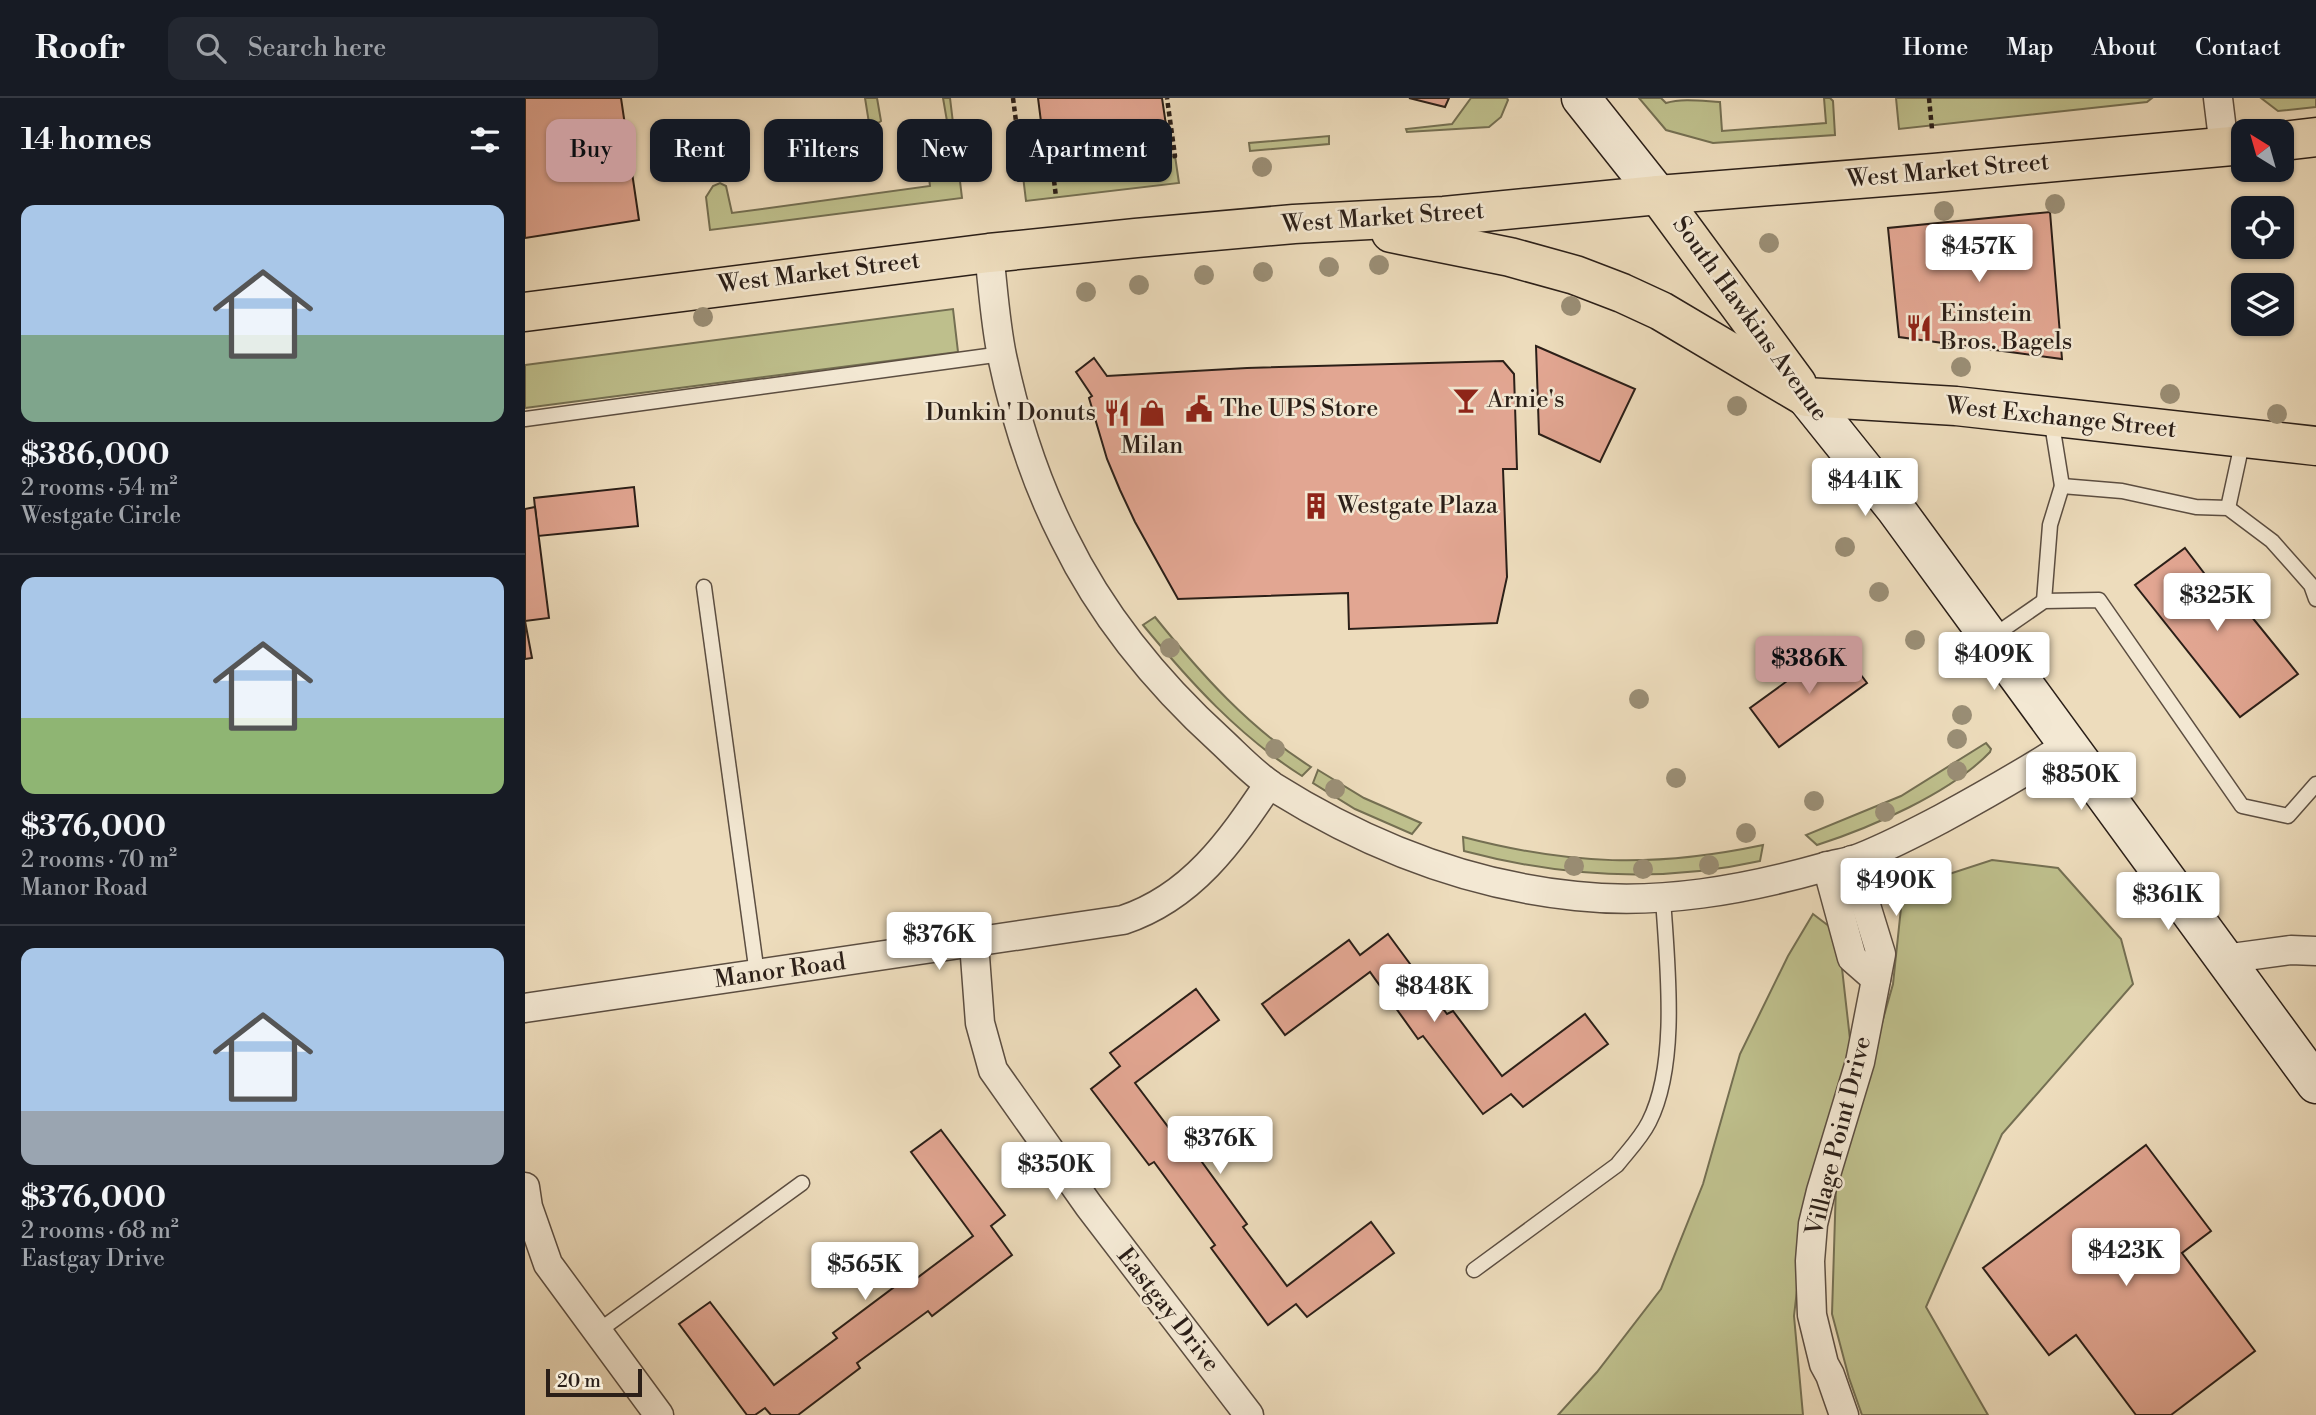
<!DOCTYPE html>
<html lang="en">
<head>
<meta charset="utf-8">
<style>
	:root { --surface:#171b24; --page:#242831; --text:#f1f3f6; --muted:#9ea1a6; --line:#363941; --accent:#c59692 }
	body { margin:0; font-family:"Libre Bodoni",serif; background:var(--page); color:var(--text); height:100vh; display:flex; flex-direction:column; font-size:26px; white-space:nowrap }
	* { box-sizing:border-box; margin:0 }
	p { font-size:23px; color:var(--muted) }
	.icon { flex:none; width:38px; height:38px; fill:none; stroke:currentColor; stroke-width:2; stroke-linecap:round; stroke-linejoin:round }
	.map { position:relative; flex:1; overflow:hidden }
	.side { display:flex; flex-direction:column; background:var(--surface); width:525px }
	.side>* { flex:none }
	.hud { position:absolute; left:21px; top:21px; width:665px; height:63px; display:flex; gap:14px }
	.needle { width:46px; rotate:323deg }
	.fabs { position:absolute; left:1706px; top:21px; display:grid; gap:14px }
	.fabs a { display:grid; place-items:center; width:63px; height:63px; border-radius:14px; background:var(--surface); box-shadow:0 2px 5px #0004; font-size:35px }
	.scale { position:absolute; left:21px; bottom:18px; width:96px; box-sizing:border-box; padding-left:7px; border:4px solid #2b1f18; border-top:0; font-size:19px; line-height:24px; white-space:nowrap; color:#2b1f18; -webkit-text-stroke:5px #f3e8d3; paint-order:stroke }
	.price { position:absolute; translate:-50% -60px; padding:0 16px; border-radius:7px; background:#fff; color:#222; font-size:23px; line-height:46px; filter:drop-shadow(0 2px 4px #0008) }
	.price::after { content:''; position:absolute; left:50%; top:42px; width:21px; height:16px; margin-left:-10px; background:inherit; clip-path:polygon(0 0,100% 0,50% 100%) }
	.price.selected { background:var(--accent); color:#111 }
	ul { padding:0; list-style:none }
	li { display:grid; align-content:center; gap:14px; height:371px; padding:0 21px }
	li+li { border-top:2px solid var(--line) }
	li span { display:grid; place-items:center; height:217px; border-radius:14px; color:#555 }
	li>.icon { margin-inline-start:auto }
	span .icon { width:126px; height:126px; fill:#fffc; stroke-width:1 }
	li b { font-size:30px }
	h2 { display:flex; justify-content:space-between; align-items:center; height:84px; padding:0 21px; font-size:30px }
	.pill { padding:0 24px; border-radius:14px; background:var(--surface); box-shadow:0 2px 5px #0004; font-size:24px; line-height:63px }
	.pill.selected { background:var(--accent); color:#111 }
	header { display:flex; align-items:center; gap:42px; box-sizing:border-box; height:98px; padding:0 35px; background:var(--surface); border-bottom:2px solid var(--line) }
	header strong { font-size:33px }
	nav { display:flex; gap:38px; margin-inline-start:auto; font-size:24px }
	.search { width:490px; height:63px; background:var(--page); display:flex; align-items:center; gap:18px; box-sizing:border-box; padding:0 24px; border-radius:14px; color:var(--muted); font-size:26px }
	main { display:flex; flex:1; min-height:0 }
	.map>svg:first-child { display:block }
	.green { fill:#bebf8c; stroke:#746f52; stroke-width:2 }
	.building { fill:#e2a692; stroke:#2b1f18; stroke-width:2 }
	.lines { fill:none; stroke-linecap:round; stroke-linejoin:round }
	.lane-casing { stroke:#5c4e41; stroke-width:17 }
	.street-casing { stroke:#5c4e41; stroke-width:31 }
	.secondary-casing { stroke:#2b1f18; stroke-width:41 }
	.primary-casing { stroke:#2b1f18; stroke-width:41 }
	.path { stroke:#2b1f18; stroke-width:4.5; stroke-dasharray:5 3.5; stroke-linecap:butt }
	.lane { stroke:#f3e8d3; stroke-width:14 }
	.street { stroke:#f3e8d3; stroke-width:28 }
	.secondary { stroke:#f3e8d3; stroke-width:38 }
	.primary { stroke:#eddcbc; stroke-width:38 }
	.tree { fill:#9a8e75 }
	.labels { text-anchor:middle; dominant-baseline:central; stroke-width:5; stroke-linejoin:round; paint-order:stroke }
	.street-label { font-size:24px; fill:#2b1f18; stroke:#f3e8d3 }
	.poi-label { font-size:24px; fill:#2b1f18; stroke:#f3e8d3; text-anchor:start }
</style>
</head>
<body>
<header>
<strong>Roofr</strong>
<div class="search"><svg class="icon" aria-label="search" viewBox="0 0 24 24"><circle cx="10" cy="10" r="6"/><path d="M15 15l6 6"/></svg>Search here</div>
<nav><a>Home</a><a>Map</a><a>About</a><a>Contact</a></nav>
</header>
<main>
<section class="side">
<h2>14 homes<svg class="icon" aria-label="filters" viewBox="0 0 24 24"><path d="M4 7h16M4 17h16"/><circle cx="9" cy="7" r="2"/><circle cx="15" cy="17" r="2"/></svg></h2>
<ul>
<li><span style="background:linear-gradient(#a9c7e8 60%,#7fa58c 0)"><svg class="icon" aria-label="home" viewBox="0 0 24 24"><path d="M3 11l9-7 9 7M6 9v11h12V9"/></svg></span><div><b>$386,000</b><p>2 rooms · 54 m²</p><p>Westgate Circle</p></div></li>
<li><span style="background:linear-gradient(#a9c7e8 65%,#8fb573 0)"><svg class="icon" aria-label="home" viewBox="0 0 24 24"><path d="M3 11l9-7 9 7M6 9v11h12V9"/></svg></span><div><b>$376,000</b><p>2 rooms · 70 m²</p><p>Manor Road</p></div></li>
<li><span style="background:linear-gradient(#a9c7e8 75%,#9aa5b1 0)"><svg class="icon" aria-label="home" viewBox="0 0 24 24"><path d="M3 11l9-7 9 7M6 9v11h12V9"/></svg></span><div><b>$376,000</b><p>2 rooms · 68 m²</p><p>Eastgay Drive</p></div></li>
</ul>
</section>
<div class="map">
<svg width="1791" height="1317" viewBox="0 0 1791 1317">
	<rect width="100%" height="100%" fill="#eddcbc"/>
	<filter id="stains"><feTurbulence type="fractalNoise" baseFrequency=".00286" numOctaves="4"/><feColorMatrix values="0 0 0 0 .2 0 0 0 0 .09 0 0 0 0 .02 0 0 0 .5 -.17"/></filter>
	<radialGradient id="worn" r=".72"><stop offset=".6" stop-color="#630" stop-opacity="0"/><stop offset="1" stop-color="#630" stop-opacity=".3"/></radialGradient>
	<!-- green -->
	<g class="green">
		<polygon points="340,0 352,0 356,23 350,27 344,25"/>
		<polygon points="418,0 425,0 437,100 185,132 181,99 188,88 195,85 201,88 207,115 405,88 401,56 427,52"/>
		<polygon points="946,0 982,0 983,2 976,19 964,29 882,34 881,31 927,26"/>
		<path d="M1114 0H1136L1141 5C1157 0 1177 3 1195 4L1197 33 1301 25 1299 0H1305L1308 3 1310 37 1188 45 1141 32Z"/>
		<polygon points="1371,0 1627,0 1622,4 1374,31"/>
		<polygon points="1736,0 1791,0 1791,9 1753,13"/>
		<polygon points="804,38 804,46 725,53 724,45"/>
		<polygon points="650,58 654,85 501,103 498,78"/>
		<polygon points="428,211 433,254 0,310 0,267"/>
		<path d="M630 519C676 576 724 630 786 669L777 678C714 638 665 584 618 527Z"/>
		<path d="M1461 645 1466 651 1465 654C1426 695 1345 730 1292 747L1281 737 1376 698Z"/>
		<polygon points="793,672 839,700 896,725 887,736 830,711 788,685"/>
		<path d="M938 739C1045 767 1129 770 1238 747L1235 763C1136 785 1037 779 939 753Z"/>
		<polygon points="1467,762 1533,770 1596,841 1608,886 1477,1036 1401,1209 1463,1317 1337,1317 1324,1280 1307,1216 1311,1087 1368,886 1378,791"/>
		<polygon points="1288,816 1313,835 1326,950 1284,1089 1269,1218 1278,1317 1033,1317 1072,1274 1136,1191 1178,1086 1215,956 1263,858"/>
	</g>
	<!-- building -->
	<g class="building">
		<polygon points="0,0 96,0 114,122 0,140"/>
		<polygon points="513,0 637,0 645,54 522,71"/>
		<polygon points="884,0 924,0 920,9"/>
		<polygon points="1525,114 1537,261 1374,239 1363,130"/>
		<polygon points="1011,248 1110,291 1075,364 1014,336"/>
		<polygon points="569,260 582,278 722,270 978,263 989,276 992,371 978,371 982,479 972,525 824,531 823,495 653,501 610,424 595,392 582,361 564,300 567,298 551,274"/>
		<polygon points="109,389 113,428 13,438 9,400"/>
		<polygon points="10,409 24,520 0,523 0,411"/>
		<polygon points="1660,450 1695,496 1705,492 1773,576 1715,619 1610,487"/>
		<polygon points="0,523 7,560 0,561"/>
		<polygon points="1313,546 1342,585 1254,649 1225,610"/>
		<polygon points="863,836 922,916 928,913 977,978 1060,916 1083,946 998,1009 986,996 958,1016 898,938 893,941 845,874 760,937 737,906 824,842 835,857"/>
		<polygon points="671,891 694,922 610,985 653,1042 658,1038 722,1126 718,1129 762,1188 846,1124 869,1155 782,1219 771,1206 743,1227 686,1150 690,1147 629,1064 624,1067 566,991 595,968 585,955"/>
		<polygon points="416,1032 480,1117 466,1128 487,1157 407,1218 403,1213 332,1265 335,1270 273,1317 246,1317 240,1310 230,1317 222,1317 154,1226 185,1204 249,1287 312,1240 308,1235 380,1181 384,1186 448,1138 386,1054"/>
		<polygon points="1621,1047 1686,1133 1657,1155 1730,1253 1646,1317 1611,1317 1551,1237 1524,1257 1458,1170"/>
	</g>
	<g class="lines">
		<defs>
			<g id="lane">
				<polyline points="1526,320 1537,388"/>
				<polyline points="0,321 477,256"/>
				<polyline points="1703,410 1718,341"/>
				<polyline points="179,489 232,876"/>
				<polyline points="1519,503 1525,427 1537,388 1597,393 1671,409 1703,410 1747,443 1786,487 1791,501"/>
				<polyline points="1467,539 1519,503 1574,502 1717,708 1763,718 1791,686"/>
				<path d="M949 1172 1092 1067C1103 1053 1116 1040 1124 1024 1154 965 1142 865 1138 800"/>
				<polyline points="72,1234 277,1085"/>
			</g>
			<g id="street">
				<polyline points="1693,0 1699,49"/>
				<path d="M464 155C468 189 470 224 477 258 490 320 510 383 539 440 577 518 633 586 697 644 713 659 729 676 747 688 839 746 942 787 1051 798 1135 807 1219 792 1300 769 1309 766 1319 765 1329 762 1359 751 1387 736 1416 721 1460 697 1502 673 1544 646"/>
				<polyline points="1302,768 1327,860 1351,881"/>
				<polyline points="449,845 455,925 468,972 564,1108 724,1317"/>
				<polyline points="1699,861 1766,852 1791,853"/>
				<path d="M0 910 598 822C667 799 705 744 744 686"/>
				<polyline points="0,1089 3,1109 23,1166 134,1317"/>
				<polyline points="1319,1317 1305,1277 1299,1266 1287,1217 1285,1163 1288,1126 1296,1093 1335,964 1356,856 1327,762"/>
			</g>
			<g id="secondary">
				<polyline points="1056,0 1133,97"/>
				<polyline points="1281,299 1370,410 1791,986"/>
			</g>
			<g id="primary">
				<polyline points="1757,43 1791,39"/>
				<polyline points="1133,97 1272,286"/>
				<polyline points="866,135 985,159 1050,177 1097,195 1136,213 1281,299 1431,308 1791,348"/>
				<polyline points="0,214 464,155 611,140 769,126 919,118 1133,97 1409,75 1718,47"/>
			</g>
		</defs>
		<!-- lane casing -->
		<use href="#lane" class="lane-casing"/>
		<!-- street casing -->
		<use href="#street" class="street-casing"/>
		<!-- secondary casing -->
		<use href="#secondary" class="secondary-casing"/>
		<!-- primary casing -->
		<use href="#primary" class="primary-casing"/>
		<!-- path -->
		<g class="path">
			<polyline points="488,0 498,78 650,58 642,0"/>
			<polyline points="1404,0 1407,31"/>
			<polyline points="528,74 531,99"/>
		</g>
		<!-- lane -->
		<use href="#lane" class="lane"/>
		<!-- street -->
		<use href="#street" class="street"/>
		<!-- secondary -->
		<use href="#secondary" class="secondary"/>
		<!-- primary -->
		<use href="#primary" class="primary"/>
	</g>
	<!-- trees -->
	<g class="tree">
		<circle cx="737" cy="69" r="10"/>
		<circle cx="1530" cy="106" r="10"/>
		<circle cx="1419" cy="113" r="10"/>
		<circle cx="1244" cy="145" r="10"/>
		<circle cx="854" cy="167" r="10"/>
		<circle cx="804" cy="169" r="10"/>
		<circle cx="738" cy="174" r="10"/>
		<circle cx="679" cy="177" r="10"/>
		<circle cx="614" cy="187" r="10"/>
		<circle cx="561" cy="194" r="10"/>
		<circle cx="1046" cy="208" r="10"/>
		<circle cx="178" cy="219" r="10"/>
		<circle cx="1436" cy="269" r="10"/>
		<circle cx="1645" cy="296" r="10"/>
		<circle cx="1212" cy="308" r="10"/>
		<circle cx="1752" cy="316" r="10"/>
		<circle cx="1320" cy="449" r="10"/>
		<circle cx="1354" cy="494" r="10"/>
		<circle cx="1390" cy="542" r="10"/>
		<circle cx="645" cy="550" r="10"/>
		<circle cx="1114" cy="601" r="10"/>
		<circle cx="1437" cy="617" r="10"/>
		<circle cx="1432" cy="641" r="10"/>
		<circle cx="750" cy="651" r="10"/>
		<circle cx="1432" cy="673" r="10"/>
		<circle cx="1151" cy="680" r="10"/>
		<circle cx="810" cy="691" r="10"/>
		<circle cx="1289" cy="703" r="10"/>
		<circle cx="1360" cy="714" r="10"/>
		<circle cx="1221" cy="735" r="10"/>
		<circle cx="1184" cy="767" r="10"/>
		<circle cx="1049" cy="768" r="10"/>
		<circle cx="1118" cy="771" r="10"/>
	</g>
	<!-- icons -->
	<defs>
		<symbol id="restaurant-bare" viewBox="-9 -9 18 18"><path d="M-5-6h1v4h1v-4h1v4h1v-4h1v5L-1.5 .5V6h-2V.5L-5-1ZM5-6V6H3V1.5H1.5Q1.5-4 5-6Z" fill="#8f2418" stroke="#f3e8d3" stroke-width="2.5" paint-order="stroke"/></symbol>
		<symbol id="bar-bare" viewBox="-9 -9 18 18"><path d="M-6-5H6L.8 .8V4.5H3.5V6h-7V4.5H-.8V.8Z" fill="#8f2418" stroke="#f3e8d3" stroke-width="2.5" paint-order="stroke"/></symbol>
		<symbol id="civic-bare" viewBox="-9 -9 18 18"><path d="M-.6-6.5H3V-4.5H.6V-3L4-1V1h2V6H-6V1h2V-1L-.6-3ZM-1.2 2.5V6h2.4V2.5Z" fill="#8f2418" stroke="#f3e8d3" stroke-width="2.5" paint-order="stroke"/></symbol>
		<symbol id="shop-bare" viewBox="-9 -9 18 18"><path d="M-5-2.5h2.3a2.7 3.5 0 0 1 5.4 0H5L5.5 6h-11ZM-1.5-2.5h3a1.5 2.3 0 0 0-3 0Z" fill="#8f2418" stroke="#f3e8d3" stroke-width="2.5" paint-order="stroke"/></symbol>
		<symbol id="building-bare" viewBox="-9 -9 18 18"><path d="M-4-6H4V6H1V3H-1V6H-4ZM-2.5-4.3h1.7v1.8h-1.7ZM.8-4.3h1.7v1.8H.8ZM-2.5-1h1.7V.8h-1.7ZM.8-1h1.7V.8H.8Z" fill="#8f2418" stroke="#f3e8d3" stroke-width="2.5" paint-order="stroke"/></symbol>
	</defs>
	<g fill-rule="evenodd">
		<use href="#restaurant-bare" x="1375" y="211" width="38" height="38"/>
		<use href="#bar-bare" x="922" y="283" width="38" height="38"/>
		<use href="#civic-bare" x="655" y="292" width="38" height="38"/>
		<use href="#restaurant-bare" x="573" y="296" width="38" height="38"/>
		<use href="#shop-bare" x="608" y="296" width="38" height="38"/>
		<use href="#building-bare" x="772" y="389" width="38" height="38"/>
	</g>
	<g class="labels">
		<!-- street labels -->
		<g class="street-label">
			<text transform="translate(1423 73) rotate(-5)">West Market Street</text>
			<text transform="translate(858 120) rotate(-4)">West Market Street</text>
			<text transform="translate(294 175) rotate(-7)">West Market Street</text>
			<text transform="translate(1225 221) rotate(54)">South Hawkins Avenue</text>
			<text transform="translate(1536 320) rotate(6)">West Exchange Street</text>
			<text transform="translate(255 873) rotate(-8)">Manor Road</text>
			<text transform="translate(1314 1038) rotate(-76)">Village Point Drive</text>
			<text transform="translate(643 1212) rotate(52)">Eastgay Drive</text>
		</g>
		<!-- poi labels -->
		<g class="poi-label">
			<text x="1415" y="216">Einstein<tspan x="1415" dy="28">Bros. Bagels</tspan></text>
			<text x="962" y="302">Arnie's</text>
			<text x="695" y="311">The UPS Store</text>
			<text x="571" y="315" text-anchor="end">Dunkin' Donuts</text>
			<text x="627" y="348" text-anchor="middle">Milan</text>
			<text x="812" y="408">Westgate Plaza</text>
		</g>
	</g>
	<rect width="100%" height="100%" filter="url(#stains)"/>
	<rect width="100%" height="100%" fill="url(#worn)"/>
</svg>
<div class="fabs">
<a><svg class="needle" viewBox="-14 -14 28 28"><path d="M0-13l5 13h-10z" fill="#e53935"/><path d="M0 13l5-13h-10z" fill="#9ea1a6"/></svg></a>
<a><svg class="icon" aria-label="locate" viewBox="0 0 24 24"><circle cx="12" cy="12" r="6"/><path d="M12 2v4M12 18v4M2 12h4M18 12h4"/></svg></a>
<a><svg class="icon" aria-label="layers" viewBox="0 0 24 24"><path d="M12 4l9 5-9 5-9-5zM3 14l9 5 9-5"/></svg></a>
</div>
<div class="scale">20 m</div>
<b class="price" style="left:1454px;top:186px">$457K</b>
<b class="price" style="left:1340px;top:420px">$441K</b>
<b class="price" style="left:1692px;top:535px">$325K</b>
<b class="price" style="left:1469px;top:594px">$409K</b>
<b class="price selected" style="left:1284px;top:598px">$386K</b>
<b class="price" style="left:1556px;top:714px">$850K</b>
<b class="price" style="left:1371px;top:820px">$490K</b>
<b class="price" style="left:1643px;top:834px">$361K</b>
<b class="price" style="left:414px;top:874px">$376K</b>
<b class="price" style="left:909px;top:926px">$848K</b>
<b class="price" style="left:695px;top:1078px">$376K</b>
<b class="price" style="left:531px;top:1104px">$350K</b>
<b class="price" style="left:1601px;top:1190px">$423K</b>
<b class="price" style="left:340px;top:1204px">$565K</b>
<div class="hud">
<a class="pill selected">Buy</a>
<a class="pill">Rent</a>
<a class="pill">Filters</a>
<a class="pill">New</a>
<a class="pill">Apartment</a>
</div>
</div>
</main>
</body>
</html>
